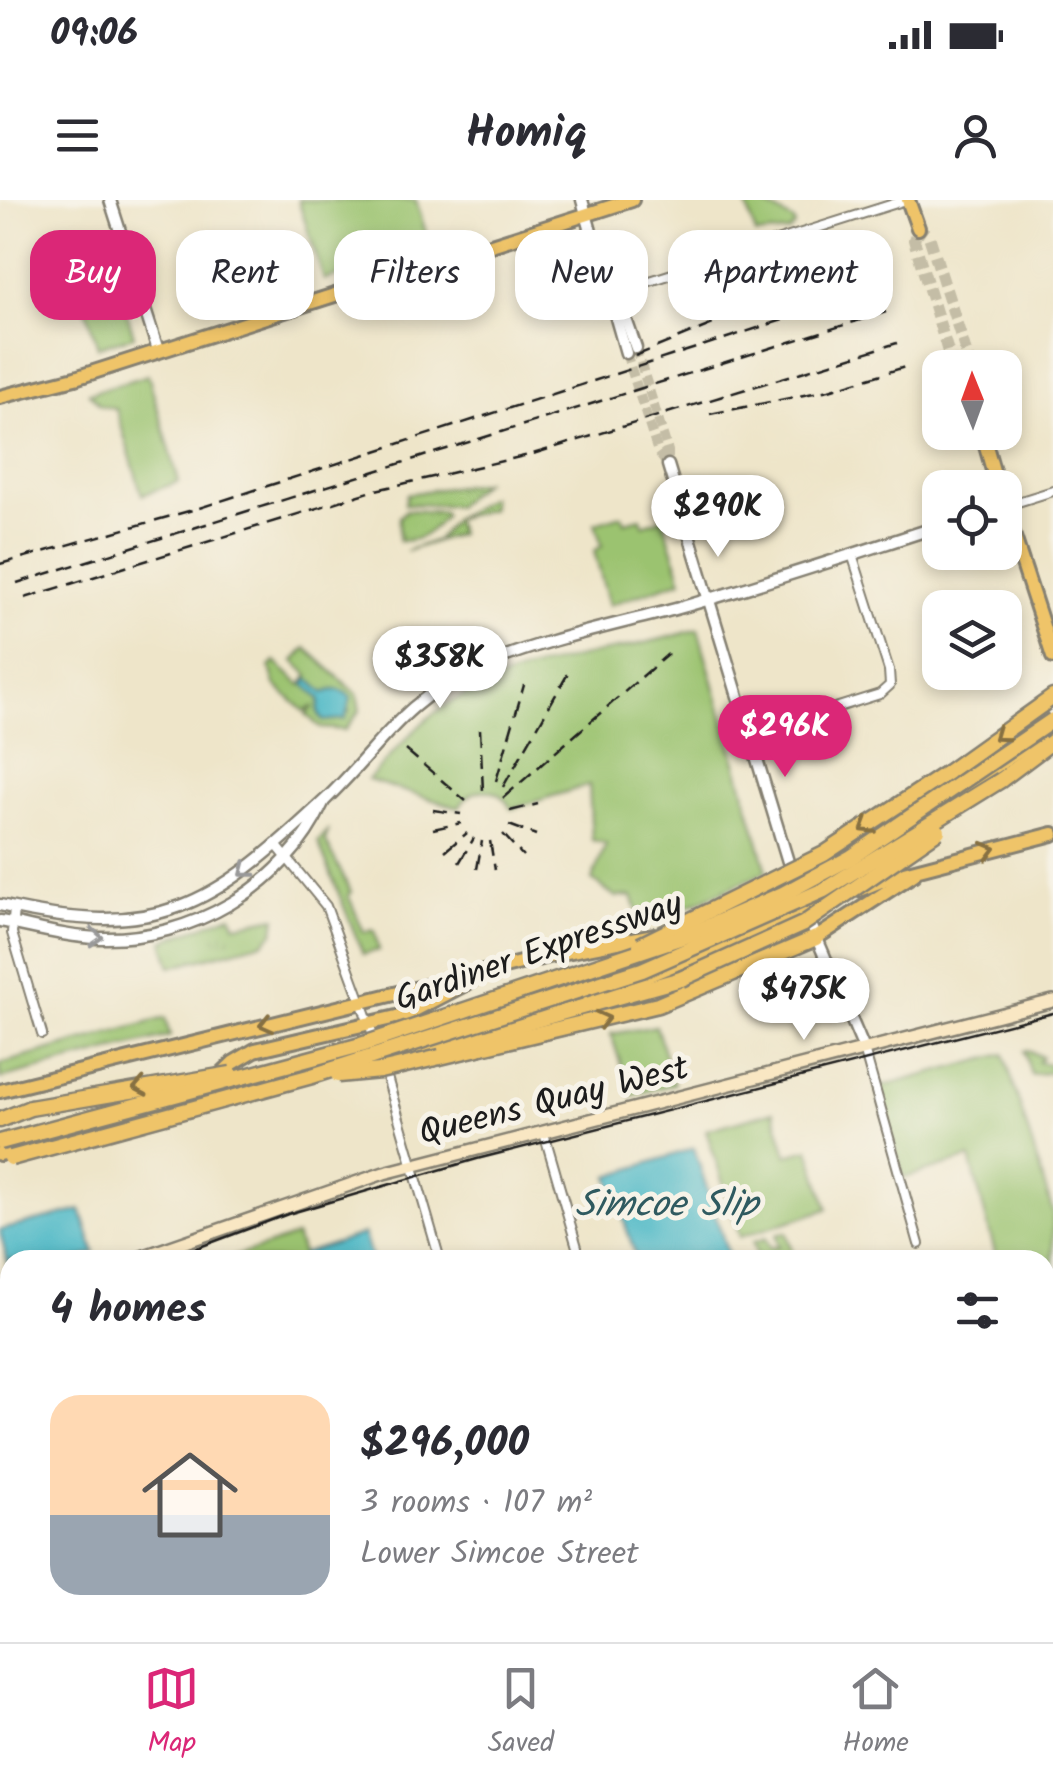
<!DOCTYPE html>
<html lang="en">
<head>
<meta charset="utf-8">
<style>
	:root { --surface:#fff; --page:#f7f7f7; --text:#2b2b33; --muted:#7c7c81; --line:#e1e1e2; --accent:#db2777 }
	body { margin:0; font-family:Kalam,sans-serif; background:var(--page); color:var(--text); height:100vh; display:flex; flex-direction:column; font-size:38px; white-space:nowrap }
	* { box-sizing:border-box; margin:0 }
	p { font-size:32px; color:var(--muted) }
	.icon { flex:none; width:55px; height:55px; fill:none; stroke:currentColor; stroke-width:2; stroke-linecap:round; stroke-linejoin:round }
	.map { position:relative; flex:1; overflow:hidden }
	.sheet { position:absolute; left:0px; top:1050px; width:1055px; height:392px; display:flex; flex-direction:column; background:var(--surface); border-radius:30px 30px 0 0; box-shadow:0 5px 15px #0003 }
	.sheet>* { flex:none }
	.top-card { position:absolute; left:30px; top:30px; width:995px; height:90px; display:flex; gap:20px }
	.needle { width:65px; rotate:359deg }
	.controls { position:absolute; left:922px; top:150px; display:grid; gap:20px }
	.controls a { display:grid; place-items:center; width:100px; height:100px; border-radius:20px; background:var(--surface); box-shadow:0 5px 15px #0003; font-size:50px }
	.price { position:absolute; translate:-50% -85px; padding:0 22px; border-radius:35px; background:#fff; color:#222; font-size:32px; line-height:65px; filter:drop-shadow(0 2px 5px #0008) }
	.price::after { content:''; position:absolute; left:50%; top:60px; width:30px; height:22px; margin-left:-15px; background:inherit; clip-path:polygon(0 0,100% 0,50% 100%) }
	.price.current { background:var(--accent); color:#fff }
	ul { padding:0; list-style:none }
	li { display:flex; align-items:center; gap:30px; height:250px; padding:0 50px }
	li span { display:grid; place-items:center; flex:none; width:280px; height:200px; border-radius:30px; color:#555 }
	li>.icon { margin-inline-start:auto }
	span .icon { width:120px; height:120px; fill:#fffc; stroke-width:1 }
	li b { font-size:42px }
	h2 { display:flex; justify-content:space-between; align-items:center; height:120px; padding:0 50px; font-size:42px }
	.chip { padding:0 35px; border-radius:30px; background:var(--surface); box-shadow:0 5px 15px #0003; font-size:35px; line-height:90px }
	.chip.current { background:var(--accent); color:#fff }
	.status { display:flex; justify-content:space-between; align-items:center; height:70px; padding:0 50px; background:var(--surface); direction:ltr }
	.status svg { height:28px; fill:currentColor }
	header { display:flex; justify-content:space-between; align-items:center; height:130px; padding:0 50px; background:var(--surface); font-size:45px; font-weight:600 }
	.tab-bar { display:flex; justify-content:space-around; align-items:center; height:140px; border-top:2px solid var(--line); background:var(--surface); font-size:28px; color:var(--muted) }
	.tab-bar a { display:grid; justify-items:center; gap:5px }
	.tab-bar .current { color:var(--accent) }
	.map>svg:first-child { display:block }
	.grass { fill:url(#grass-tufts); stroke:#5c7046; stroke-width:2.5 }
	.green { fill:#9bc36f; stroke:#5c7046; stroke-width:2.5; fill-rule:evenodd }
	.water { fill:#4bb8c6; stroke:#346a71; stroke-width:2.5 }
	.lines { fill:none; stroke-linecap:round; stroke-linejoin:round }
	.ferry { stroke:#2f5a60; stroke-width:2.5; stroke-dasharray:12 10; stroke-linecap:butt }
	.tertiary-tunnel { stroke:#c4bda6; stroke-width:10; stroke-dasharray:10 5; stroke-linecap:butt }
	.primary-tunnel { stroke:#c4bda6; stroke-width:12; stroke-dasharray:12 6; stroke-linecap:butt }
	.minor-casing { stroke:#858072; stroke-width:12 }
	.tertiary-casing { stroke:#858072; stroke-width:15 }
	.secondary-casing { stroke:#858072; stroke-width:16 }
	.primary-casing { stroke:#858072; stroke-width:18 }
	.trunk-casing { stroke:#858072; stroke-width:18 }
	.motorway-casing { stroke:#858072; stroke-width:19 }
	.minor { stroke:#fff; stroke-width:8 }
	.tertiary { stroke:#fff; stroke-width:10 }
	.secondary { stroke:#f9e7c3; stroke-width:11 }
	.primary { stroke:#efc469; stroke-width:12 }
	.trunk { stroke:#efc469; stroke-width:12 }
	.motorway { stroke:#efc469; stroke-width:14 }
	.tram { stroke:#1c1c1c; stroke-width:2.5 }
	.rail { stroke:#1c1c1c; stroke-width:2.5; stroke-dasharray:15 8; stroke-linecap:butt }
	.motorway-bridge-casing { stroke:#858072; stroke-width:19; stroke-linecap:butt }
	.motorway-bridge { stroke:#efc469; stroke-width:14 }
	.oneway { stroke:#867042 }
	.oneway2 { stroke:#999 }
	.labels { text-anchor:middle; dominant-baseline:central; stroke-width:10; stroke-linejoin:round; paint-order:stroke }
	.street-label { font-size:35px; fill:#1c1c1c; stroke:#f7f3e8 }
	.water-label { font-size:38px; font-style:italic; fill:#2f5a60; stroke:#f7f3e8 }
</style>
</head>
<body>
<div class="status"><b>09:06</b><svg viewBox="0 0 49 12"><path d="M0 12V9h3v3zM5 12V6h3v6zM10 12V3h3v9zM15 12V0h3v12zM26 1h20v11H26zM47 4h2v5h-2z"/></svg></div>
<header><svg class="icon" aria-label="menu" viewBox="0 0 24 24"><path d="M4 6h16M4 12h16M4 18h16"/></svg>Homiq<svg class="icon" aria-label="person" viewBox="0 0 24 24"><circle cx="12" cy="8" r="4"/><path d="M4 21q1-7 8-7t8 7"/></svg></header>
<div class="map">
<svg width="1053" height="1442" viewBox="0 0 1053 1442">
	<defs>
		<pattern id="grass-tufts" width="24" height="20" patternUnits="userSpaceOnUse" patternTransform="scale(2.5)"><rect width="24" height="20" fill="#9bc36f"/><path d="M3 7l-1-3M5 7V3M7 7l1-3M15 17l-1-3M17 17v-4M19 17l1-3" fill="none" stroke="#85a760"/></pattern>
	</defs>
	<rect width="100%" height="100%" fill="#f7f3e8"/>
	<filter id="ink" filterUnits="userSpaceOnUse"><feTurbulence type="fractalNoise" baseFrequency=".01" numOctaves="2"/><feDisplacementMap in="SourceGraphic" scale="20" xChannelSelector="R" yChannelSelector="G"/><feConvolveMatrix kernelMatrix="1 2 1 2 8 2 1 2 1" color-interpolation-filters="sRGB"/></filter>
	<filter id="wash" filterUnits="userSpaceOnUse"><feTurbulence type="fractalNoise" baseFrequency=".0048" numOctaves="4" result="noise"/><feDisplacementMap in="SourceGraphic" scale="40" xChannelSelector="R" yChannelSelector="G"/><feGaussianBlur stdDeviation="2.25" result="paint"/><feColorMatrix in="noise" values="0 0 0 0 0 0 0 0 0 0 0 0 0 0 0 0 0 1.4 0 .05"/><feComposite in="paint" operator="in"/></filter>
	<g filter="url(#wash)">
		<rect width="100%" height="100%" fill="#eee5c9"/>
		<!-- grass -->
		<g class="grass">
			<polygon points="483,282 456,306 405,304 407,294"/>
			<polygon points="491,297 491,309 455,319 459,334 406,351 437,340 453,320"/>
			<path d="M406 310 443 312 445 316C432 331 421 342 399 341V317Z"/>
			<polygon points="231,715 236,725 276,717 274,732 264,742 171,767 163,741"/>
			<polygon points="786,1032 793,1053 758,1060 753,1042 766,1038 770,1048 779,1046 776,1035"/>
		</g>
		<!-- green -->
		<g class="green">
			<polygon points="298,0 416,0 430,46 324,80"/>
			<polygon points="745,0 756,0 794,21 795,26 789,32 756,35"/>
			<polygon points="115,75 134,136 98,147 79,87"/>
			<polygon points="148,175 179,282 142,295 116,209 100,205 89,193"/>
			<polygon points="622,315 625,322 641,318 643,325 663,318 682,380 609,405 594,351 602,346 595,323"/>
			<path d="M698 429 767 671 694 704 640 719 632 696 616 697 592 680 606 644 592 640 589 585 511 609C498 585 473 584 459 608L368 580C387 560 406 537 427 519 501 459 611 457 698 429Z"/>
			<path d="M306 448 357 494 360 511 345 530 320 528 306 514 314 506 304 511 275 485 270 467 275 462 301 485 309 476 294 461ZM308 480 324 493 346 501 349 512 323 520 318 512 320 499 305 485Z"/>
			<polygon points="329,629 325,640 351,692 348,695 364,732 374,730 379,750 363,754 318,642"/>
			<polygon points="165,818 170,836 0,879 0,864"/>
			<polygon points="656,826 674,884 631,896 611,834"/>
			<polygon points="1027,850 1042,857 1038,862 1053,865 1053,872 1031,875 1024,851"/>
			<polygon points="1004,854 1053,1013 1053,1100 1045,1101 1045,1060 997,1060 970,958 904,978 876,888"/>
			<polygon points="774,911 787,955 809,949 828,1009 740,1037 706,930"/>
			<polygon points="296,1036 304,1060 225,1060"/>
			<polygon points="10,1134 10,1267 0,1269 0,1137"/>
		</g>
		<!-- water -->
		<g class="water">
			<path d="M309 479 324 493C334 488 343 488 351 498L345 519 323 521 318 512 320 499 304 484Z"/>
			<polygon points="694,948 730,1060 637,1060 609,976"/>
			<polygon points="81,1010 95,1053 73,1060 10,1060 10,1075 0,1030"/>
			<polygon points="364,1034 372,1060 304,1060 302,1054"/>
			<polygon points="1053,1121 1053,1442 0,1442 0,1269 10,1267 10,1432 1045,1432 1045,1122"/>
		</g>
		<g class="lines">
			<!-- ferry -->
			<g class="ferry">
				<polyline points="1045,1386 1053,1383"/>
				<polyline points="907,1442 931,1432"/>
			</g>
		</g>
	</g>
	<g filter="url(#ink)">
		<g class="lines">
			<!-- tertiary-tunnel -->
			<g class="tertiary-tunnel">
				<polyline points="636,148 668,251 668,265"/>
				<polyline points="626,153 658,252 667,264"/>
			</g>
			<!-- primary-tunnel -->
			<polyline class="primary-tunnel" points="953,168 914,40 918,28 929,36 971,168"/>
			<defs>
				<g id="minor">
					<polyline points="612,93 906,0"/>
					<polyline points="1005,306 1053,291"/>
					<polyline points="752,534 880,494 890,485 889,470 852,354"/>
					<polyline points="277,646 326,706 375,840"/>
					<polyline points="14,708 12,733 42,834"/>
					<polyline points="864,849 919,1044"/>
					<polyline points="384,867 440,1060"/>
					<polyline points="544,933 577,1047 576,1060"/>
				</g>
				<g id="tertiary">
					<polyline points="110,0 158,150"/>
					<polyline points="582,0 626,153"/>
					<polyline points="619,114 627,122 636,148"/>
					<polyline points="668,265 792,675"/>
					<path d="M0 705C159 741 210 708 324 601 380 548 400 502 476 468 540 440 612 426 679 408 767 383 853 354 940 326"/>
					<polyline points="807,715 864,849"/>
					<path d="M0 721C33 727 65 737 99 738 191 741 285 687 323 603"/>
				</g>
				<g id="secondary">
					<polyline points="133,1060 384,973 1053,801"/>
					<polyline points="0,1103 10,1100"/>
				</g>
				<g id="primary">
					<polyline points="908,0 918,28"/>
					<polyline points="0,197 75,178 632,0"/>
					<polyline points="982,232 998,288"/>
					<polyline points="1005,309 1053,457"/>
				</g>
				<g id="trunk">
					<polyline points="922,615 1039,538"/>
					<polyline points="859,690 896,675 1053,634"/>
					<polyline points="697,723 739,706"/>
					<polyline points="816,738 914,674"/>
					<polyline points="590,799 826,703"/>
					<polyline points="375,866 433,849"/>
					<polyline points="0,891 561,753 654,735"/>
					<polyline points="190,904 233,863 255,850 405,815 471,781"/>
					<polyline points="0,954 25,948"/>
				</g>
				<g id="motorway">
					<polyline points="948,572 1053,497"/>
					<polyline points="1001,580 1053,541"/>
					<polyline points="426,851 681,779"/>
					<polyline points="440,857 658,805 816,738"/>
					<polyline points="0,920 30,908"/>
				</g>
			</defs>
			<!-- minor casing -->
			<use href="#minor" class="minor-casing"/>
			<!-- tertiary casing -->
			<use href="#tertiary" class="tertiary-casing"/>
			<!-- secondary casing -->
			<use href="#secondary" class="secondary-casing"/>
			<!-- primary casing -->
			<use href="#primary" class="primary-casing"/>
			<!-- trunk casing -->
			<use href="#trunk" class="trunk-casing"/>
			<!-- motorway casing -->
			<use href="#motorway" class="motorway-casing"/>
			<!-- minor -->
			<use href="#minor" class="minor"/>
			<!-- tertiary -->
			<use href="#tertiary" class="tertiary"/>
			<!-- secondary -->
			<use href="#secondary" class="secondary"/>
			<!-- primary -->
			<use href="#primary" class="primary"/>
			<!-- trunk -->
			<use href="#trunk" class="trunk"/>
			<!-- motorway -->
			<use href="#motorway" class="motorway"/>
			<!-- tram -->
			<g class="tram">
				<polyline points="165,1060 288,1014 477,959 1053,813"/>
				<polyline points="0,1111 10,1108"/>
			</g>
			<!-- rail -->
			<g class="rail">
				<polyline points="771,111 872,68"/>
				<polyline points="635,156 781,96"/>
				<polyline points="710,214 829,190 905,167"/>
				<polyline points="0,364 196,309 879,89"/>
				<polyline points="17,383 886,112"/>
				<polyline points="25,398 376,290 533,254 897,143"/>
				<polyline points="480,529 483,591"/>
				<polyline points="406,550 466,601"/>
				<polyline points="496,581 524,485"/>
				<polyline points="503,587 570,470"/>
				<polyline points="503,598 668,454"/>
				<polyline points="433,610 461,614"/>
				<polyline points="510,611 538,604"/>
				<polyline points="509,625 536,635"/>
				<polyline points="433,629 461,623"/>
				<polyline points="503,634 523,656"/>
				<polyline points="490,641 495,670"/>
				<polyline points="445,651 467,633"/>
				<polyline points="459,663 474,638"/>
				<polyline points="477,669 482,641"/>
			</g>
			<defs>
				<g id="motorway-bridge">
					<polyline points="640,745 824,654 948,572"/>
					<polyline points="681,779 803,724 938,631"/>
					<polyline points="338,875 380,871 440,857"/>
					<polyline points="30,908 231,874"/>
					<polyline points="0,942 361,845 691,734 783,694 850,658 1053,520"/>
					<polyline points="11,958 312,876 642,770 824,690 1001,580"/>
				</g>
			</defs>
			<!-- motorway-bridge casing -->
			<use href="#motorway-bridge" class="motorway-bridge-casing"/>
			<!-- motorway-bridge -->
			<use href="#motorway-bridge" class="motorway-bridge"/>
		</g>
		<!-- one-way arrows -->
		<defs><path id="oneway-chevron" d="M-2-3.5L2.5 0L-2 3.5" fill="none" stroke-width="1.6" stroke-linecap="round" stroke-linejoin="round" transform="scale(2.5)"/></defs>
		<g class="oneway">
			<use href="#oneway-chevron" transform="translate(1000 535) rotate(144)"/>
			<use href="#oneway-chevron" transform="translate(867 627) rotate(148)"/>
			<use href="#oneway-chevron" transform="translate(989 650) rotate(-15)"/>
			<use href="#oneway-chevron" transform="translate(603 819) rotate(-14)"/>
			<use href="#oneway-chevron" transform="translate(266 824) rotate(166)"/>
			<use href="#oneway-chevron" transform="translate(140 887) rotate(170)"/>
		</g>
		<g class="oneway2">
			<use href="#oneway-chevron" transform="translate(246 671) rotate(142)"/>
			<use href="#oneway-chevron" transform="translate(96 737) rotate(3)"/>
		</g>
	</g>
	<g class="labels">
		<!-- street labels -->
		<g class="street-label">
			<text transform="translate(539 753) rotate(-19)">Gardiner Expressway</text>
			<text transform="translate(554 902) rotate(-14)">Queens Quay West</text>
		</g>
		<!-- water labels -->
		<g class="water-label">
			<text x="666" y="1006">Simcoe Slip</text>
		</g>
	</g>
</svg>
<div class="controls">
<a><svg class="needle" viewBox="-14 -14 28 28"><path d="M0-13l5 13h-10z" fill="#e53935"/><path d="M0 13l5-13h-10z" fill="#7c7c81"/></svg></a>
<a><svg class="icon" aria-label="locate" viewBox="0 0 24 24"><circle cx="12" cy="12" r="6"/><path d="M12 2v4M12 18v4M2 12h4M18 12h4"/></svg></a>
<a><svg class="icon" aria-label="layers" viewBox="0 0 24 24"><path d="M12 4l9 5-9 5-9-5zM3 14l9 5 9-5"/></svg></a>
</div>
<b class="price" style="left:718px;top:360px">$290K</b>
<b class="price" style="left:440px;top:511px">$358K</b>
<b class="price current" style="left:785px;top:580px">$296K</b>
<b class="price" style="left:804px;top:843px">$475K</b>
<div class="top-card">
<a class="chip current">Buy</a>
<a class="chip">Rent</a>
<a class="chip">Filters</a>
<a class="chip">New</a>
<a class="chip">Apartment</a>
</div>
<section class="sheet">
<h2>4 homes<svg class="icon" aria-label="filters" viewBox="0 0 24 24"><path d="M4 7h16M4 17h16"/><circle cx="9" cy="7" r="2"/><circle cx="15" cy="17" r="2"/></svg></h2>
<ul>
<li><span style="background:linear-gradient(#ffd9b3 60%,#9aa5b1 0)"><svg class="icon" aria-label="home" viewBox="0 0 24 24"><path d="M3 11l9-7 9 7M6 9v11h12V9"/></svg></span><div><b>$296,000</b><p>3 rooms · 107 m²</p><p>Lower Simcoe Street</p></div></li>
</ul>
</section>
</div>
<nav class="tab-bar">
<a class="current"><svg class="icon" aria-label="map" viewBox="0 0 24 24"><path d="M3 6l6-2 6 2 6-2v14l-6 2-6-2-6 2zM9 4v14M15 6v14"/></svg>Map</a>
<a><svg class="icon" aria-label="saved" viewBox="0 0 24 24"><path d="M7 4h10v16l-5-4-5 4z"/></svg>Saved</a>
<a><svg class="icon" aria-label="home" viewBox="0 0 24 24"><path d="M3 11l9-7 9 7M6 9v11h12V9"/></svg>Home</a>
</nav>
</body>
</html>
